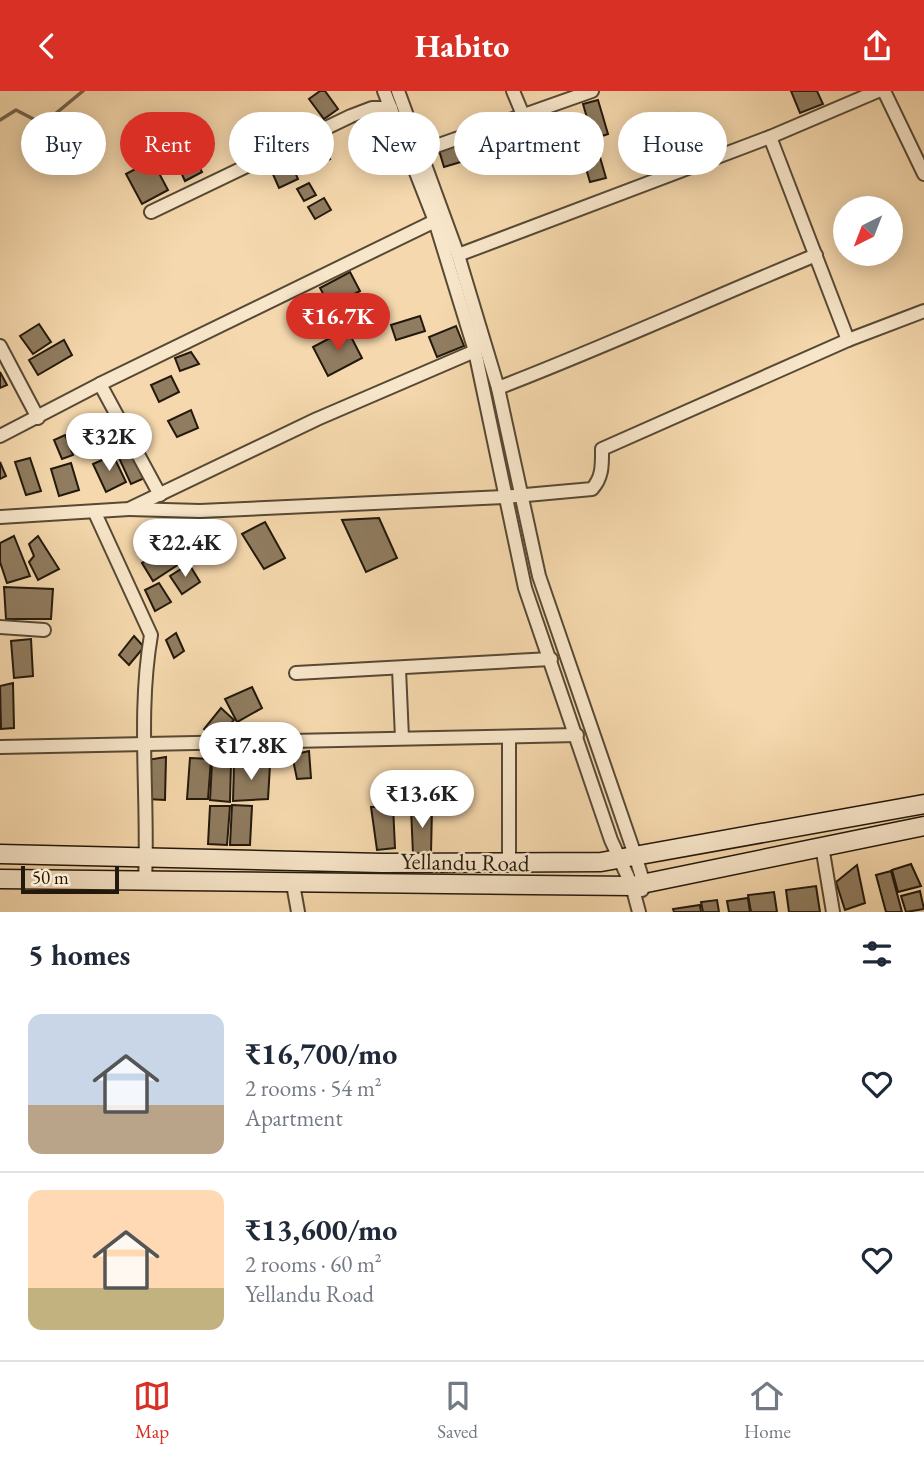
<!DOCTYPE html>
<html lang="en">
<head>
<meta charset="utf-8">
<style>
	:root { --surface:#fff; --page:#f2f2f3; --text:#1f2937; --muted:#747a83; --line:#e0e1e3; --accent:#d93025 }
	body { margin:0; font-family:"EB Garamond",serif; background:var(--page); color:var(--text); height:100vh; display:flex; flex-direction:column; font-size:26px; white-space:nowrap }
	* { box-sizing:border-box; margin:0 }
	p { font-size:23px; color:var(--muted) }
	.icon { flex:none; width:38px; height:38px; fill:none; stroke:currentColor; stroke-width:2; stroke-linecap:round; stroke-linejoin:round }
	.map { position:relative; height:821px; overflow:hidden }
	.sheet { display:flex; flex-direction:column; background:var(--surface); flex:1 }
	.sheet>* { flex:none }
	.hud { position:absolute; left:21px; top:21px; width:882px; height:63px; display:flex; gap:14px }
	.needle { width:46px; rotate:222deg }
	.fabs { position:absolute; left:833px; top:105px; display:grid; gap:14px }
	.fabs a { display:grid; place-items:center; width:70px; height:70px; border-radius:50%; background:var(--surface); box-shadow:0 4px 18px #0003; font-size:35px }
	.scale { position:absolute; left:21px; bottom:18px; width:98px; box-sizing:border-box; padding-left:7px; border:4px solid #22190c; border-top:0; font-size:19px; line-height:24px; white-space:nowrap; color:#22190c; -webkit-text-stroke:5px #f8e6ca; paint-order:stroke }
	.price { position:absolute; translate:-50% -60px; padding:0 16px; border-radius:24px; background:#fff; color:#222; font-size:23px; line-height:46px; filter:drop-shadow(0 2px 4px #0008) }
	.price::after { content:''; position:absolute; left:50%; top:42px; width:21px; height:16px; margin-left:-10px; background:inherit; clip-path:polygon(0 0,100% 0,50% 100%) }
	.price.selected { background:var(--accent); color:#fff }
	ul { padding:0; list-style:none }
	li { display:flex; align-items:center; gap:21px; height:175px; padding:0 28px }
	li+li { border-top:2px solid var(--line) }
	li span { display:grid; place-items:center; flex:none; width:196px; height:140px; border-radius:14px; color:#555 }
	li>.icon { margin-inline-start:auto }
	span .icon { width:84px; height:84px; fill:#fffc; stroke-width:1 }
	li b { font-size:30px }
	h2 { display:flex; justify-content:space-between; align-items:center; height:84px; padding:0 28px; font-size:30px }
	.tag { padding:0 24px; border-radius:32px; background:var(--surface); box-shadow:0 4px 18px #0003; font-size:24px; line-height:63px }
	.tag.selected { background:var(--accent); color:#fff }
	header { display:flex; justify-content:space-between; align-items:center; height:91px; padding:0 28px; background:var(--accent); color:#fff; font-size:32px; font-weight:700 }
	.menu { display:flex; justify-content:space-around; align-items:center; height:98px; border-top:2px solid var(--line); background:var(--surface); font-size:19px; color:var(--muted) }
	.menu a { display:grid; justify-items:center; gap:4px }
	.menu .selected { color:var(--accent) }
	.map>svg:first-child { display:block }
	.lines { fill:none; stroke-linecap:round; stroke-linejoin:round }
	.stream { stroke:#75654c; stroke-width:3.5 }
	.building { fill:#907c60; stroke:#22190c; stroke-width:2 }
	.minor-casing { stroke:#574934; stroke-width:16 }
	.secondary-casing { stroke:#22190c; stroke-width:21 }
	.minor { stroke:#f8e6ca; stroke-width:12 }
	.secondary { stroke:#f8e6ca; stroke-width:18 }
	.labels { text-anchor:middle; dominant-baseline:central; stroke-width:5; stroke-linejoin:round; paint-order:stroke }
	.street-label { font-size:23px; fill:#22190c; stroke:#f8e6ca }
</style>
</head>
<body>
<header><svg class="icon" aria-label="back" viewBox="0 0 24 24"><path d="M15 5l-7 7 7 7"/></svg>Habito<svg class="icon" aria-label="share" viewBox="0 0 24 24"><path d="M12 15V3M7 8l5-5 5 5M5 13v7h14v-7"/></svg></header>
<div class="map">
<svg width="924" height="821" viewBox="0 0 924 821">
	<rect width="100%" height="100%" fill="#f5d8ad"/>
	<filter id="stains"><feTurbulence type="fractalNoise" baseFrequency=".00286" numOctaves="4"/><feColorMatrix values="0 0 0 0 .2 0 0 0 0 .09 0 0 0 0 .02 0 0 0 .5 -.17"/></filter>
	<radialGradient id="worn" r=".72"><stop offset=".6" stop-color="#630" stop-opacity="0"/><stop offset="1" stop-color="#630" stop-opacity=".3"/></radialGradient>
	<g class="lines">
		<!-- stream -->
		<polyline class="stream" points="0,29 16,19 43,33 83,0"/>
	</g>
	<!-- building -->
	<g class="building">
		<polygon points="320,0 325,0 338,18 324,28 309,8"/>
		<polygon points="791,0 817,0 823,13 800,22"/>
		<polygon points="598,9 608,43 593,48 583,13"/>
		<polygon points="678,22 690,54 671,61 659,29"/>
		<polygon points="647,32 664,78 647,79 632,38"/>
		<polygon points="513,38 525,70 510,76 498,43"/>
		<polygon points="316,43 330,68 314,77 299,52"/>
		<polygon points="468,48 474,67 444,76 438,56"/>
		<polygon points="595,49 606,87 590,91 579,54"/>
		<polygon points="191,58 202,81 185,90 174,66"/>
		<polygon points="287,63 298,88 279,97 268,72"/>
		<polygon points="152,69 168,99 142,113 126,83"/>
		<polygon points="309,92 316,104 304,110 297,98"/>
		<polygon points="324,107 331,119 315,128 308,116"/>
		<polygon points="350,181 360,200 330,216 320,197"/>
		<polygon points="420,225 425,240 396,249 391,234"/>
		<polygon points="39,233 51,251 33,263 20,245"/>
		<polygon points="456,235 464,255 437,266 429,246"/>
		<polygon points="347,238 362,267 328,285 313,256"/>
		<polygon points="64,249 72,264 38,284 29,269"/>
		<polygon points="191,261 199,273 180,280 175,267"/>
		<polygon points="0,281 7,294 0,297"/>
		<polygon points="171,285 179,301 159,311 151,294"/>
		<polygon points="191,319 198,337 177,346 168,330"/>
		<polygon points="65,344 73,364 62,368 54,349"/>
		<polygon points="134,359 147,386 131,393 119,367"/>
		<polygon points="113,364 126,391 106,401 93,373"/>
		<polygon points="30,367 41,400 26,404 15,371"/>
		<polygon points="0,371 6,385 0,388"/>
		<polygon points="71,372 79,399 59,405 51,378"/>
		<polygon points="379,427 397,467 366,481 342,429"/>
		<polygon points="265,431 285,467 264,478 242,443"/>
		<polygon points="184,444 196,462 153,490 142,472"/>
		<polygon points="14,445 30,485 7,492 0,471 0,452"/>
		<polygon points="38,445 59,478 38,489 29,471 34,465 29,453"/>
		<polygon points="189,473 200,491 182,503 170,485"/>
		<polygon points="159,492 171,511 155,520 145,499"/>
		<polygon points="4,496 53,498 51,528 6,528"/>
		<polygon points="176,542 184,560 174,567 166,549"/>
		<polygon points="134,545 144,556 129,574 119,564"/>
		<polygon points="31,548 33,585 14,587 11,550"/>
		<polygon points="13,592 14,637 1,638 0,595"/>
		<polygon points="252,596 262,617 237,631 225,608"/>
		<polygon points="221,617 234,629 216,648 204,638"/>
		<polygon points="309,660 311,687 297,688 292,664"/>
		<polygon points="166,666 165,709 147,708 147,669"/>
		<polygon points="190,667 211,668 208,708 187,708"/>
		<polygon points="212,672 231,672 230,711 210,709"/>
		<polygon points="234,673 270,674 268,708 233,710"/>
		<polygon points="232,714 252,715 250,754 230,754"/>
		<polygon points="210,715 230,715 227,754 208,753"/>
		<polygon points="393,715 395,757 377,759 371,716"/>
		<polygon points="411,717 432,717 431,762 413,763"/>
		<polygon points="911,773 921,795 898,801 892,779"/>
		<polygon points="857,774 865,812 845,819 836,791"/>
		<polygon points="891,780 902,821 886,821 876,784"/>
		<polygon points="816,795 820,821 789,821 786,799"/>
		<polygon points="920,800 924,818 906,821 901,805"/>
		<polygon points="774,801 777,821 751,821 748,804"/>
		<polygon points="748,807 750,821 729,821 727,810"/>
		<polygon points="717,809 719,821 703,821 701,811"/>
		<polygon points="700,814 701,821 674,821 673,818"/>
	</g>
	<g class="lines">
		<defs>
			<g id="minor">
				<polyline points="384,0 435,130 475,260 525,497 611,749 632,795 639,821"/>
				<polyline points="398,0 458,164 498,297 539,485 635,764 644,793 642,799"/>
				<polyline points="513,0 523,24"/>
				<polyline points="884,0 924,83"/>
				<polyline points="770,46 878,0"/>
				<polyline points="419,61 592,0"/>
				<polyline points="151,121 351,25 372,17 391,17"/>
				<polyline points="458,164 770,46 848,249"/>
				<polyline points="0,255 38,327"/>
				<polyline points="100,293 160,404"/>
				<path d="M498 297C605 256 709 208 816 164"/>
				<polyline points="0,345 100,293 435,130"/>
				<path d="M129 418 200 420 504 406 592 398C603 386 602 373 602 358L848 249 924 220"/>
				<path d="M95 422 151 544C137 625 149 708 145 790"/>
				<polyline points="0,426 129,418 317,328 475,260"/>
				<polyline points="0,536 44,539"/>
				<polyline points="399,578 402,647"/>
				<polyline points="296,582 551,568"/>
				<polyline points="509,646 509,772"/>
				<polyline points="0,656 577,644"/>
				<polyline points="822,755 833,821"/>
				<polyline points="293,793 298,821"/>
			</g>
			<g id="secondary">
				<polyline points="0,763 382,772 601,771 924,713"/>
				<polyline points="0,788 632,795 924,735"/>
			</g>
		</defs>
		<!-- minor casing -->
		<use href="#minor" class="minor-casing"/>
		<!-- secondary casing -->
		<use href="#secondary" class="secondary-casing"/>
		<!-- minor -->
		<use href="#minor" class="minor"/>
		<!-- secondary -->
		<use href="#secondary" class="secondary"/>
	</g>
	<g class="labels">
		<!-- street labels -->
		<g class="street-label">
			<text transform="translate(465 771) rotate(1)">Yellandu Road</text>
		</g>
	</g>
	<rect width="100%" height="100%" filter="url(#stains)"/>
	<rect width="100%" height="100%" fill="url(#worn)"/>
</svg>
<div class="fabs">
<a><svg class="needle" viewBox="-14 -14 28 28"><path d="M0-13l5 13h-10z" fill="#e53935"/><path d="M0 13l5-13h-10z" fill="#747a83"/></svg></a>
</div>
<div class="scale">50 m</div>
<b class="price selected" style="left:338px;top:262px">₹16.7K</b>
<b class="price" style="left:109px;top:382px">₹32K</b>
<b class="price" style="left:185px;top:488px">₹22.4K</b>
<b class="price" style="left:251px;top:691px">₹17.8K</b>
<b class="price" style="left:422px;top:739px">₹13.6K</b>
<div class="hud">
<a class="tag">Buy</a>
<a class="tag selected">Rent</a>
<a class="tag">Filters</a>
<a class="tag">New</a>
<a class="tag">Apartment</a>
<a class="tag">House</a>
</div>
</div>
<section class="sheet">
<h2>5 homes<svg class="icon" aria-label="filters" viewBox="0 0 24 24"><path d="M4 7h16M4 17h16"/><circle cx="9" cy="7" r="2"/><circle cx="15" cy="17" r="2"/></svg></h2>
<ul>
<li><span style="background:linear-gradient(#c9d6e8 65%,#b9a48a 0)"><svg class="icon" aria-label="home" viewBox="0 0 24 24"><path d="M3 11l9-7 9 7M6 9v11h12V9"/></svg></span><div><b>₹16,700/mo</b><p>2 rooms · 54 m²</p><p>Apartment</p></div><svg class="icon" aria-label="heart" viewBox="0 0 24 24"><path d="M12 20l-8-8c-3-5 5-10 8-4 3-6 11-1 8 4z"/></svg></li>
<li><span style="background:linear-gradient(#ffd9b3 70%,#c2b280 0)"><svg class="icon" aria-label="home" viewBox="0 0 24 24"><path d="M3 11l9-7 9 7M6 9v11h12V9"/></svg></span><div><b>₹13,600/mo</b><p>2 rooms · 60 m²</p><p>Yellandu Road</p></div><svg class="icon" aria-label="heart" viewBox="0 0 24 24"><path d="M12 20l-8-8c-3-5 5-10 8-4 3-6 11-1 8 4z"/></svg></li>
</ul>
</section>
<nav class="menu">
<a class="selected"><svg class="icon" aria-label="map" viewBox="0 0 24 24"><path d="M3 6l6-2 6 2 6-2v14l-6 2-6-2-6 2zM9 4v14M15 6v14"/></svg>Map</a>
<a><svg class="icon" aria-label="saved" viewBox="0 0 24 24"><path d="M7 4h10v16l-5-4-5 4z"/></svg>Saved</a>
<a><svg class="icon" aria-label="home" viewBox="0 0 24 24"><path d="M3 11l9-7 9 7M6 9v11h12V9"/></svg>Home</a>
</nav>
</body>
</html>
